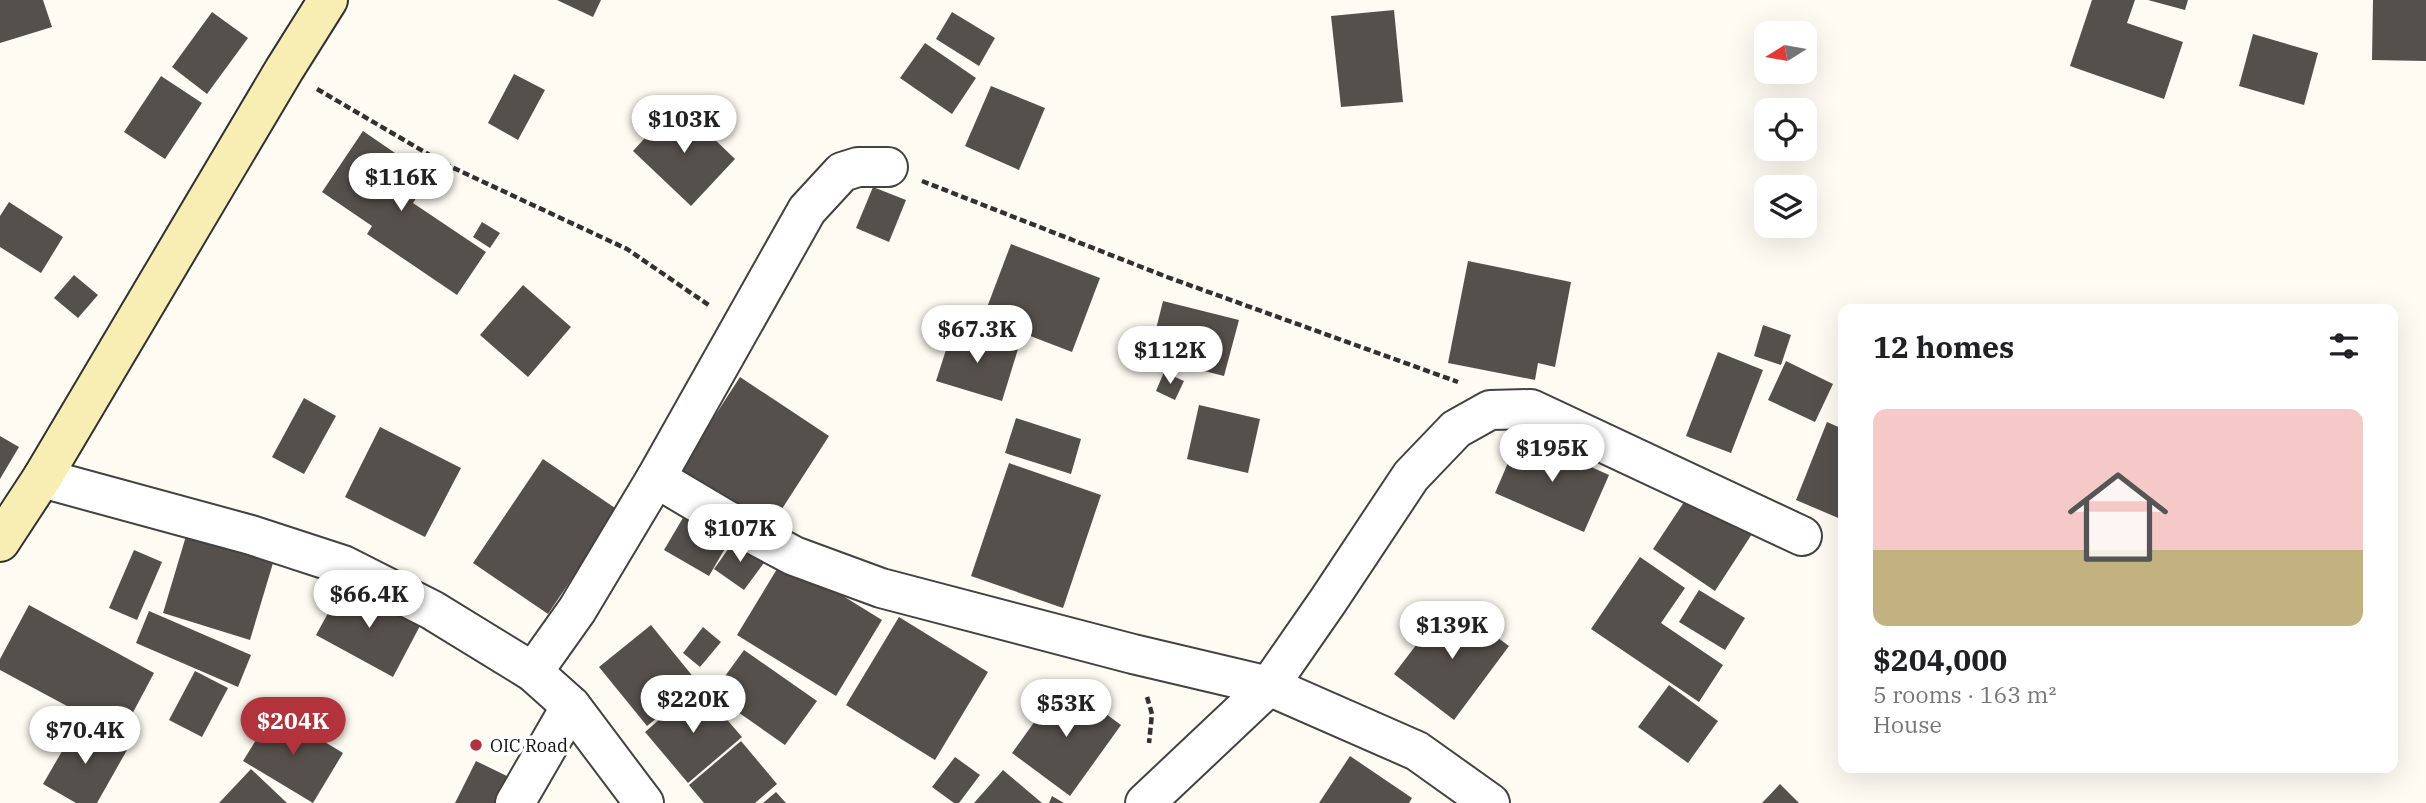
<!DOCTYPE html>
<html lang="en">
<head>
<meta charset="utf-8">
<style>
	:root { --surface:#fff; --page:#f6f6f6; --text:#202124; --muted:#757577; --accent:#b2333c }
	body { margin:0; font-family:"IBM Plex Serif",serif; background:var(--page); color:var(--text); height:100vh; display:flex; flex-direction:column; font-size:26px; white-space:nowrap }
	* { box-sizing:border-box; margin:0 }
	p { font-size:23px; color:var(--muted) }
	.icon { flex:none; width:38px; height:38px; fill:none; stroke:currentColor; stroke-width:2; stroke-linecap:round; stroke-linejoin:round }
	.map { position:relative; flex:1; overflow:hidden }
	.side { position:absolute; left:1838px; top:304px; width:560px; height:469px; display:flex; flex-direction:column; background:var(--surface); border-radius:14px; box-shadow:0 7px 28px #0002 }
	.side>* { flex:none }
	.needle { width:46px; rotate:259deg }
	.buttons { position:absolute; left:1754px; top:21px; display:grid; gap:14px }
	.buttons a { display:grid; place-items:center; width:63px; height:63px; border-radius:14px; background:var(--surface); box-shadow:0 7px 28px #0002; font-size:35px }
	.price { position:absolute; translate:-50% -60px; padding:0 16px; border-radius:24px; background:#fff; color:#222; font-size:23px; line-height:46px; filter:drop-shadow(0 2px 4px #0008) }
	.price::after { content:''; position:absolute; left:50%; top:42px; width:21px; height:16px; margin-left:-10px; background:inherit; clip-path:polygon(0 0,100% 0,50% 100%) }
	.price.selected { background:var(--accent); color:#fff }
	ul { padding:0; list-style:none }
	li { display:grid; align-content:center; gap:14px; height:371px; padding:0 35px }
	li span { display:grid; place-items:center; height:217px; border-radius:14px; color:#555 }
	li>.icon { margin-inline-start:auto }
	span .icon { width:126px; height:126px; fill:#fffc; stroke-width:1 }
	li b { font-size:30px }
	h2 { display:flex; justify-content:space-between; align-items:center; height:84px; padding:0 35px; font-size:30px }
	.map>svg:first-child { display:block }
	.building { fill:#56504c }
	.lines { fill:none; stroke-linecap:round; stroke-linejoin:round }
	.street-casing { stroke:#424242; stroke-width:42 }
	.secondary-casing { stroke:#313131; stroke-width:42 }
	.path { stroke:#313131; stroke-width:4.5; stroke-dasharray:7 3.5; stroke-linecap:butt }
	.street { stroke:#fff; stroke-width:38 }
	.secondary { stroke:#f8eeb3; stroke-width:38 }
	.poi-dot { fill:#b2333c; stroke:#fff; stroke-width:2.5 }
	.labels { text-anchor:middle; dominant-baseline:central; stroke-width:7; stroke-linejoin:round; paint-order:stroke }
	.poi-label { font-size:18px; fill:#0f0f0f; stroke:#fff; text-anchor:start }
</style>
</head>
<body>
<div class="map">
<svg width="2426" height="803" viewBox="0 0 2426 803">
	<rect width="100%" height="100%" fill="#fefbf2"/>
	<!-- building -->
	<g class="building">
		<polygon points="0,0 43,0 52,27 0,43"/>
		<polygon points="557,0 601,0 593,17"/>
		<polygon points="2092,0 2135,0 2127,23 2183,42 2164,99 2070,66"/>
		<polygon points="2148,0 2188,0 2185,10"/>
		<polygon points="2373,0 2426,0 2426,61 2372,60"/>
		<polygon points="1394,10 1403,102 1341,107 1331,16"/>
		<polygon points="212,12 248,38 207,94 172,67"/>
		<polygon points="952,12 995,38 979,66 936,39"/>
		<polygon points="2253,34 2318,53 2304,105 2239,86"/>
		<polygon points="925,43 976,78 952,114 900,78"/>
		<polygon points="514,74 545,90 518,140 488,123"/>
		<polygon points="161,76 202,103 165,159 124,132"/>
		<polygon points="991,86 1045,108 1019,170 965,146"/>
		<polygon points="677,103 735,159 691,206 633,151"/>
		<polygon points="363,131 430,177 413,203 486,252 457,295 367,234 372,226 322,192"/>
		<polygon points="873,187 906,200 889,242 856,228"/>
		<polygon points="9,202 63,237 41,273 0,247 0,216"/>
		<polygon points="482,222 500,233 490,248 473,237"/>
		<polygon points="1011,244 1100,278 1072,352 983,318"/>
		<polygon points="1468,261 1571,282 1555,367 1538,363 1535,380 1448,363"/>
		<polygon points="74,275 98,295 78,318 54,298"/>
		<polygon points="523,285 571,327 528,377 480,335"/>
		<polygon points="1163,301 1239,320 1224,376 1149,357"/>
		<polygon points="1763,325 1791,335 1781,365 1754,356"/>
		<polygon points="953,328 1018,349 1002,401 936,381"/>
		<polygon points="1718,352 1763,370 1731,453 1686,436"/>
		<polygon points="1786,361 1833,384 1815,422 1768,400"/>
		<polygon points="1164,372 1184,381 1175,400 1156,391"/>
		<polygon points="740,377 829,436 769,529 679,471"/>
		<polygon points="304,398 336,416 304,474 272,457"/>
		<polygon points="1199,405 1260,419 1248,473 1187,459"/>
		<polygon points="1016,418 1081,439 1071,474 1005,453"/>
		<polygon points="1827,422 1843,429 1843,520 1796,500"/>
		<polygon points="380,427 461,468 425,537 345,497"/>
		<polygon points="1520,435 1609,475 1584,532 1495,493"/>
		<polygon points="0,436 19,447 0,479"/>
		<polygon points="543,459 618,510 548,614 473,563"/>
		<polygon points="1009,463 1101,495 1063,608 971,576"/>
		<polygon points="1690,493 1752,534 1715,591 1653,549"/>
		<polygon points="690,506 734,533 709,576 664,550"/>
		<polygon points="186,536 273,563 250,640 163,613"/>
		<polygon points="736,538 766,560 744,590 714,569"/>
		<polygon points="134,550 162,562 137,620 109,608"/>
		<polygon points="1640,557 1685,588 1661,623 1723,665 1699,702 1591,629"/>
		<polygon points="783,559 882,620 836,696 737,635"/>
		<polygon points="345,582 421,624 393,677 316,635"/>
		<polygon points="1699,590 1745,618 1725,650 1679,622"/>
		<polygon points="1449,602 1509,646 1454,720 1394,674"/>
		<polygon points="29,605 154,673 121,735 0,670 0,659"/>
		<polygon points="149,611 251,655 238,687 136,643"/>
		<polygon points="899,617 988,672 935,760 846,705"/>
		<polygon points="651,625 699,684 647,726 599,667"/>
		<polygon points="703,627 721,642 700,667 683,653"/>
		<polygon points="744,650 817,701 785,745 712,694"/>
		<polygon points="195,671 228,688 202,737 169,720"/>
		<polygon points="1063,682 1121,725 1070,796 1012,753"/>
		<polygon points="1669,685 1718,721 1688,763 1638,727"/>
		<polygon points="698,686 742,737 688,783 645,732"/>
		<polygon points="274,711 343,753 313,803 243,761"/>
		<polygon points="79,722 127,750 97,803 76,803 43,784"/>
		<polygon points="741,741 777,784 755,803 704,803 689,785"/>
		<polygon points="1350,756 1412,798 1409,803 1319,803"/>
		<polygon points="955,757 980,775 959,803 954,803 932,787"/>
		<polygon points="476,761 513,779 502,803 455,803"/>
		<polygon points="251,769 287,803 219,803"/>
		<polygon points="1003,770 1042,803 974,803"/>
		<polygon points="1780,784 1799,803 1762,803"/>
		<polygon points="776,792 786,803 763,803"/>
		<polygon points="1052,796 1064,803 1049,803"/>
	</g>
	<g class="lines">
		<defs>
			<g id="street">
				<polyline points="42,478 251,535 343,565 432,610 533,672 571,706 644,803"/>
				<polyline points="656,478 725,519 794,556 881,588 1133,654 1269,686 1417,751 1490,803"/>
				<polyline points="533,672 577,610 656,478 807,210 842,172 858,167 888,167"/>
				<polyline points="515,803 571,706"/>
				<polyline points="1145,803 1269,686 1328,601 1411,476 1456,429 1490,410 1531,409 1802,536"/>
			</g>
			<polyline id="secondary" points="0,542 42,478 284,70 328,0"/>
		</defs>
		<!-- street casing -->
		<use href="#street" class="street-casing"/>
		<!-- secondary casing -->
		<use href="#secondary" class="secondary-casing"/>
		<!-- path -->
		<g class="path">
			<polyline points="317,89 445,164 627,249 710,306"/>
			<polyline points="922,181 1167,277 1458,382"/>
			<polyline points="1147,697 1152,714 1149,743"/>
		</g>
		<!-- street -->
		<use href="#street" class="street"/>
		<!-- secondary -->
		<use href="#secondary" class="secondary"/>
	</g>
	<!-- markers -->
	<circle class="poi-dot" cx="476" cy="745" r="7"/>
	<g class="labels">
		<!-- poi labels -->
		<g class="poi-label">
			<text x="490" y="745">OIC Road</text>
		</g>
	</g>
</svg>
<div class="buttons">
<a><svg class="needle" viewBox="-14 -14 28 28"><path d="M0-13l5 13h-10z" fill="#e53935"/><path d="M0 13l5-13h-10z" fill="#757577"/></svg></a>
<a><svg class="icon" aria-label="locate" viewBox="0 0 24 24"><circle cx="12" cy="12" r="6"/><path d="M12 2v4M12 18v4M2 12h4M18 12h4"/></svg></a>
<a><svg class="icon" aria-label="layers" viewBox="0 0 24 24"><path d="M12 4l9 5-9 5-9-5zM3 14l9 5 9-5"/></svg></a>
</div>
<b class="price" style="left:684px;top:155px">$103K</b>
<b class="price" style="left:401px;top:213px">$116K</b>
<b class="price" style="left:977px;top:365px">$67.3K</b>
<b class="price" style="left:1170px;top:386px">$112K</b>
<b class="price" style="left:1552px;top:484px">$195K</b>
<b class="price" style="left:740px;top:564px">$107K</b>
<b class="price" style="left:369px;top:630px">$66.4K</b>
<b class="price" style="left:1452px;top:661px">$139K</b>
<b class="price" style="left:693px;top:735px">$220K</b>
<b class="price" style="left:1066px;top:739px">$53K</b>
<b class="price selected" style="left:293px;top:757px">$204K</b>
<b class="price" style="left:85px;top:766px">$70.4K</b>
<section class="side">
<h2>12 homes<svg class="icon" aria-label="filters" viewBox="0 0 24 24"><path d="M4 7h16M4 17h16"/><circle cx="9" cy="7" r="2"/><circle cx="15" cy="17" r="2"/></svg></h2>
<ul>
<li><span style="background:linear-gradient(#f6c9c9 65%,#c2b280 0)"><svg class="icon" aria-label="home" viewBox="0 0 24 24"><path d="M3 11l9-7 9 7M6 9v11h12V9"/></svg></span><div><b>$204,000</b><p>5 rooms · 163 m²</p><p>House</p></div></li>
</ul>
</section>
</div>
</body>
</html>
